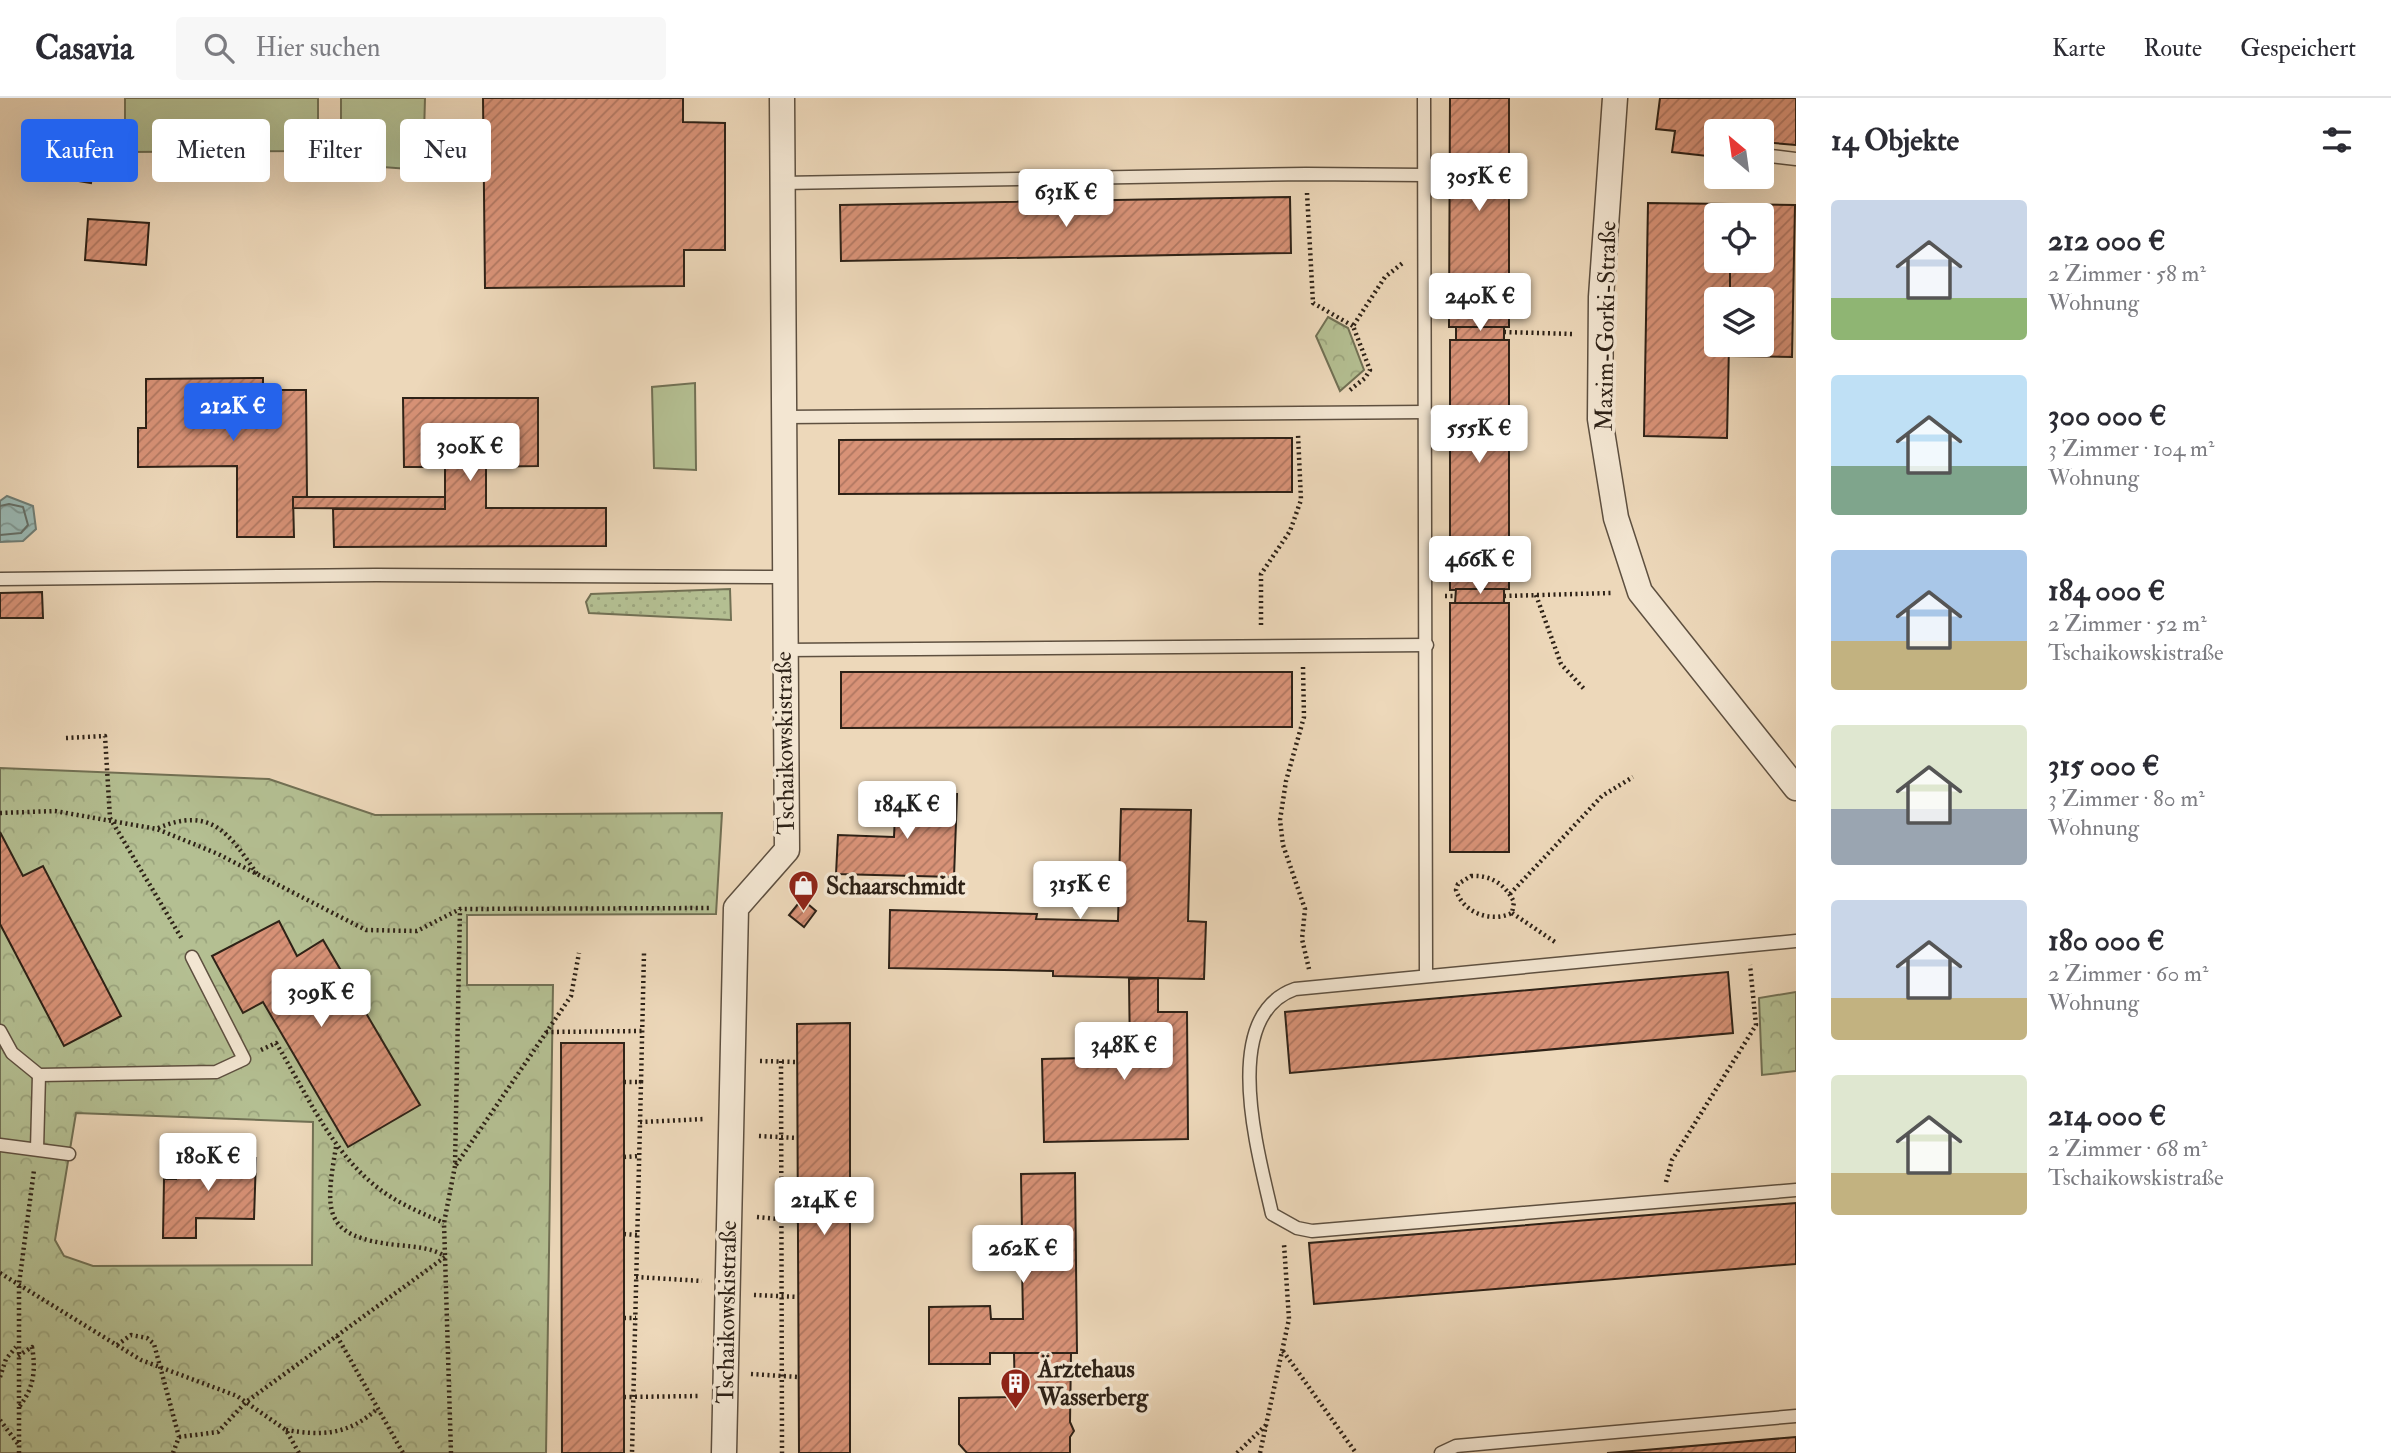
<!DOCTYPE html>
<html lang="de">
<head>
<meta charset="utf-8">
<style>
	:root { --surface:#fff; --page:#f7f7f7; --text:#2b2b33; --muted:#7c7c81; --line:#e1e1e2; --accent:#2563eb }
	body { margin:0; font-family:"IM FELL Double Pica",serif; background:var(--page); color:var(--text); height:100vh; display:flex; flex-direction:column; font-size:26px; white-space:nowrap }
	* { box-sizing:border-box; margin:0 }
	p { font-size:23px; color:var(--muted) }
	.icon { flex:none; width:38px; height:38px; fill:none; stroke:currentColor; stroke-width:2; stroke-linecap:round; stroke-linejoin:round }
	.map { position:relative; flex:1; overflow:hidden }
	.sheet { display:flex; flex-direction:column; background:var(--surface); width:595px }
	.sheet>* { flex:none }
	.banner { position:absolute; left:21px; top:21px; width:665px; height:63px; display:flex; gap:14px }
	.needle { width:46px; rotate:331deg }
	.fabs { position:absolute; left:1704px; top:21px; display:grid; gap:14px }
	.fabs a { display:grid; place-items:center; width:70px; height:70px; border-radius:7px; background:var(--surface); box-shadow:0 7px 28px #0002; font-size:35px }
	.price { position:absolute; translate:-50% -60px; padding:0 16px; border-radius:7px; background:#fff; color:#222; font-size:23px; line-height:46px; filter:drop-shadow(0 2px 4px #0008) }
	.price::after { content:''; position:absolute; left:50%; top:42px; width:21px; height:16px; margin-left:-10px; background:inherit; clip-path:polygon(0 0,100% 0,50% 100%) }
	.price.active { background:var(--accent); color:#fff }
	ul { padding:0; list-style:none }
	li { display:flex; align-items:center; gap:21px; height:175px; padding:0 35px }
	li span { display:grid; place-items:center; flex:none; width:196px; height:140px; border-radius:7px; color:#555 }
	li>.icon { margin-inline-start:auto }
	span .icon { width:84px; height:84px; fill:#fffc; stroke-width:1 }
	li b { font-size:30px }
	h2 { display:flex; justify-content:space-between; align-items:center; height:84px; padding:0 35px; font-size:30px }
	.tag { padding:0 24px; border-radius:7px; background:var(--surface); box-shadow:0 7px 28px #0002; font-size:24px; line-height:63px }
	.tag.active { background:var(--accent); color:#fff }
	header { display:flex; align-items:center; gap:42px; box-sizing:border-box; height:98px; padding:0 35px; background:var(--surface); border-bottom:2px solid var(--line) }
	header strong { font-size:33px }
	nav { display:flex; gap:38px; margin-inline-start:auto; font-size:24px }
	.search { width:490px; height:63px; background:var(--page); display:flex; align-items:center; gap:18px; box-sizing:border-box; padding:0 24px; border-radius:7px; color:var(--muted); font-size:26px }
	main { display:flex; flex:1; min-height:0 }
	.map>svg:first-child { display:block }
	.grass { fill:url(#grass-dots); stroke:#717054; stroke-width:2 }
	.park { fill:url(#park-crowns); stroke:#717054; stroke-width:2; fill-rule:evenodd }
	.pitch { fill:#b4bf92; stroke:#717054; stroke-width:2 }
	.water { fill:url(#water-waves); stroke:#6f7d75; stroke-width:2 }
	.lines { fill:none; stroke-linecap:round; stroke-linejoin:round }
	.shore { stroke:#646e66; stroke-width:2 }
	.building { fill:url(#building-hatch); stroke:#2e2217; stroke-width:2 }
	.lane-casing { stroke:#5e5040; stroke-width:15 }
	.street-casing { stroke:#5e5040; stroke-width:27 }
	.path { stroke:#2e2217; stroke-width:4.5; stroke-dasharray:2 3.5; stroke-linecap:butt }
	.lane { stroke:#f3e6d2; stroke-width:12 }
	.street { stroke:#f3e6d2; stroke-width:24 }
	.labels { text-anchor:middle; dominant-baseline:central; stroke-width:7; stroke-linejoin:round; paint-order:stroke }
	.street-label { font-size:24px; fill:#2e2217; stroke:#f3e6d2 }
	.poi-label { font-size:24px; font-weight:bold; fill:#2e2217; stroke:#f3e6d2; text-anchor:start }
</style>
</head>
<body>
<header>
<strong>Casavia</strong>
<div class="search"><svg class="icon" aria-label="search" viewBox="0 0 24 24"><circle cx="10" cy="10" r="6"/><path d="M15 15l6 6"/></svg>Hier suchen</div>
<nav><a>Karte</a><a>Route</a><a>Gespeichert</a></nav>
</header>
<main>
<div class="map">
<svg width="1796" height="1355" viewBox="0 0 1796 1355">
	<defs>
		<pattern id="grass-dots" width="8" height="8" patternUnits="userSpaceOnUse" patternTransform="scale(1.75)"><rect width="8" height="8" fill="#b4bf92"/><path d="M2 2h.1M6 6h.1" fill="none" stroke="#9ba47d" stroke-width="1.8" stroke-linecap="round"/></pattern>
		<pattern id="park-crowns" width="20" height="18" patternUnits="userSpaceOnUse" patternTransform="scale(1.75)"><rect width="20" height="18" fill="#b4bf92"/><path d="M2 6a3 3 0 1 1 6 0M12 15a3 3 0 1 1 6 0" fill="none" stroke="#9ba47d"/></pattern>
		<pattern id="water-waves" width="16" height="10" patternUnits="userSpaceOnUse" patternTransform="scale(1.75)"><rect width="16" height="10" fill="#9ab9b4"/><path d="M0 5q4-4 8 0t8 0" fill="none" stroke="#7e9691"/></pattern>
		<pattern id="building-hatch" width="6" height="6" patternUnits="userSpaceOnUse" patternTransform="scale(1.75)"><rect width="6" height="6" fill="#d89277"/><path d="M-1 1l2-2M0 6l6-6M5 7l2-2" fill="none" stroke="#b07761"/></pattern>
	</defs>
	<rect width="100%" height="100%" fill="#edd8ba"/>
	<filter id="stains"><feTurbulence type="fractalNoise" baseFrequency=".00286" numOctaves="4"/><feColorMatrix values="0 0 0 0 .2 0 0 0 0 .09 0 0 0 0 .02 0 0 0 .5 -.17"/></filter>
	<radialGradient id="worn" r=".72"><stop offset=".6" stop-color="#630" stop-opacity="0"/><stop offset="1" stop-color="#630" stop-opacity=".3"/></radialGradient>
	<!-- grass -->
	<polygon class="grass" points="730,491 731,522 589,515 586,504 591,496"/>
	<!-- park -->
	<g class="park">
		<polygon points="1328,219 1348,230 1364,272 1340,293 1316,238"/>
		<path d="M0 670 269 681 375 717 722 715 716 816 467 817V887H553L546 1355H0ZM76 1015 313 1024 312 1167 93 1168 64 1158 55 1142Z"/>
		<polygon points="1796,894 1796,973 1762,977 1759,900"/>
	</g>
	<!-- pitch -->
	<g class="pitch">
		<polygon points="125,0 318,0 318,53 125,54"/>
		<polygon points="341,0 425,0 423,72 341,66"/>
		<polygon points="695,285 696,372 654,370 652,289"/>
	</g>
	<!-- water -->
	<polygon class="water" points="7,398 33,408 36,431 23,443 0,444 0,403"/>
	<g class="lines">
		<!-- shore -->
		<polyline class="shore" points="0,408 9,406 23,409 28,427 21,435 0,437"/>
	</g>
	<!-- building -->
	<g class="building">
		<polygon points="483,0 683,0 683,24 725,25 725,152 684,152 684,188 485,190"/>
		<polygon points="1450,0 1509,0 1509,229 1449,229"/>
		<polygon points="1660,0 1796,0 1796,47 1762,44 1762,33 1717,33 1716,59 1672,54 1675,33 1656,31"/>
		<polygon points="38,30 99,41 91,85 30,75"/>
		<polygon points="1290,99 1291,155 841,163 840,107"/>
		<polygon points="1648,105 1731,106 1731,117 1717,117 1717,163 1730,163 1730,201 1717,201 1717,247 1729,247 1727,340 1644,338"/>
		<polygon points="1731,106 1795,107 1792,259 1728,258 1729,247 1762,247 1762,201 1730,201 1730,163 1762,163 1762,117 1731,117"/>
		<polygon points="88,121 149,125 146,167 85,162"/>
		<rect x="1456" y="229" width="48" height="13"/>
		<polygon points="1450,242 1509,242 1509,491 1450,492"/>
		<polygon points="263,280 263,292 306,292 307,399 293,399 294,439 237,439 237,368 138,369 138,330 146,330 146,281"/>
		<polygon points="403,300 538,300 538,368 486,369 486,410 606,410 606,448 334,449 333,411 445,411 445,369 404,369"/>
		<polygon points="1292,340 1292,394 839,396 839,342"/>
		<polygon points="293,399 445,399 445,411 293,410"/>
		<polygon points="1456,491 1504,491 1504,505 1455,505"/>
		<polygon points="42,494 43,520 0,520 0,495"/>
		<rect x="1450" y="505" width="59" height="249"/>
		<polygon points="841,574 1292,574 1292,629 841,630"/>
		<polygon points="896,695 957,696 954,779 836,776 838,737 894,739"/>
		<polygon points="1121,711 1191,712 1188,823 1206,824 1204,881 1053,878 1053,873 889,870 890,812 1037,816 1036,821 1118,823"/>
		<polygon points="0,734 23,778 43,768 121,918 64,948 0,826"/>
		<polygon points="802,801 816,813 804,829 789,817"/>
		<polygon points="279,823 297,858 323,842 420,1007 348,1049 263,904 243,915 212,858"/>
		<polygon points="1728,874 1733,935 1290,975 1285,914"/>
		<polygon points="1158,880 1158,914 1187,914 1188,1041 1044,1044 1042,961 1130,959 1129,881"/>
		<polygon points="850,925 850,1355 799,1355 797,926"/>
		<polygon points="561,945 624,945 624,1355 562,1355"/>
		<polygon points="176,1058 256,1060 254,1121 196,1120 196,1140 163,1140 164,1081 176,1081"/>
		<polygon points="1075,1075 1077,1255 990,1255 990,1266 929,1266 929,1209 990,1208 991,1221 1023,1221 1022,1167 996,1168 996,1135 1022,1135 1021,1076"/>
		<polygon points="1796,1105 1796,1166 1314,1206 1309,1145"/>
		<polygon points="1014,1255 1071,1255 1070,1324 1074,1333 1070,1339 1070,1355 967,1355 959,1346 959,1300 1015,1299"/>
		<polygon points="1796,1339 1796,1355 1607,1355 1645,1352"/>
	</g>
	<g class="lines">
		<defs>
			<g id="lane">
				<polyline points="1424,0 1426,877"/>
				<polyline points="1762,57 1796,61"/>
				<polyline points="782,85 1306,76 1424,77"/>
				<polyline points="783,319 1425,314"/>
				<polyline points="0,481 376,477 783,479"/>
				<polyline points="783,552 1427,547"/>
				<path d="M1796 843 1295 891C1218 918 1259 1057 1272 1116L1297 1130 1312 1133 1796 1092"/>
				<polyline points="0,933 12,955 39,977 216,974 244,961 192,859"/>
				<polyline points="0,1047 69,1056"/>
				<polyline points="37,1051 39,977"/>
				<polyline points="1441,1355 1456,1348 1796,1318"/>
			</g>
			<g id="street">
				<polyline points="1615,0 1601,199 1600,321 1616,420 1640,494 1796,690"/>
				<polyline points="724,1355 736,810 787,752 782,0"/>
			</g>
		</defs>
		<!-- lane casing -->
		<use href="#lane" class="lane-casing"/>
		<!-- street casing -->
		<use href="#street" class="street-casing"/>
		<!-- path -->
		<g class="path">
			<polyline points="1307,95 1313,205 1353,228"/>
			<polyline points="1504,234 1573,236"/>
			<polyline points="1350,292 1365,280 1370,272 1353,228 1385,179 1404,164"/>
			<polyline points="1536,497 1561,566 1585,592"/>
			<polyline points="1445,498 1455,498"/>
			<polyline points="1504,498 1612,495"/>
			<polyline points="1261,527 1261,476 1290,433 1301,402 1298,336"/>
			<polyline points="1303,569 1304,619 1286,683 1280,722 1283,747 1305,811 1302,841 1309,871"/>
			<polyline points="66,640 105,638 110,720 182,841"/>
			<polyline points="0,715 55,713 157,731 218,756 366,832 417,833 460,811 711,810"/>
			<path d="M158 730C211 708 229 735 257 776"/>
			<path d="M1471 778C1491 777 1505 786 1514 804L1512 815C1491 825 1463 815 1456 792L1458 786Z"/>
			<polyline points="1510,796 1602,698 1633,679"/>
			<polyline points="1512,815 1555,844"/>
			<polyline points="546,934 642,933"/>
			<path d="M261 952 276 945C309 999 335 1064 391 1099 407 1109 426 1117 444 1125"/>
			<polyline points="760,963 797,964"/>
			<polyline points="781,963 782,1355"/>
			<polyline points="624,984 641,984 632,1355"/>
			<polyline points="641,984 644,855"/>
			<polyline points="640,1024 705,1021"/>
			<polyline points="759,1038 797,1040"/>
			<path d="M336 1049C325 1114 322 1139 397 1147 415 1149 429 1149 445 1158"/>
			<polyline points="624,1059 639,1058"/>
			<polyline points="456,1067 571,898 579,855"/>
			<polyline points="1666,1084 1672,1062 1756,927 1750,867"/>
			<polyline points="757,1119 798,1123"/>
			<polyline points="624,1136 638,1137"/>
			<polyline points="0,1175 141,1262 237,1298 286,1332 299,1355"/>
			<polyline points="636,1179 702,1183"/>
			<polyline points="754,1197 798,1199"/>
			<polyline points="624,1220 636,1220"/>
			<polyline points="337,1238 403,1355"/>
			<polyline points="117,1247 131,1237 147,1240 154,1246 179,1339 173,1355"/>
			<polyline points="1283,1253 1356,1355"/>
			<path d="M18 1258 32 1249C36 1272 34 1290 19 1309"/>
			<polyline points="751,1276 798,1279"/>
			<polyline points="0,1279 6,1261 16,1249"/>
			<polyline points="624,1299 700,1298"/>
			<polyline points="0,1322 18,1346"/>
			<path d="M286 1332C323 1338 349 1337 378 1310"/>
			<polyline points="179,1339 218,1334 246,1304 445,1159"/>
			<polyline points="19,1355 19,1186 34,1072"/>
			<polyline points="451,1355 444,1125 455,1068 460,811"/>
			<polyline points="1237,1355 1266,1327"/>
			<polyline points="1260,1355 1289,1221 1284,1146"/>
		</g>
		<!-- lane -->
		<use href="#lane" class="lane"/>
		<!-- street -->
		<use href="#street" class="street"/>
	</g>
	<!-- icons -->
	<defs>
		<symbol id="shop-pin" viewBox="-11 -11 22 30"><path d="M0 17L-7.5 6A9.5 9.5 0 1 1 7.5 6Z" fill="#8f2418" stroke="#f3e6d2"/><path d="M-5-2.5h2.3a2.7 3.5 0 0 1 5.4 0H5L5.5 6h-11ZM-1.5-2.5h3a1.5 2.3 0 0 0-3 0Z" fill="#fff"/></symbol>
		<symbol id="building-pin" viewBox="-11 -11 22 30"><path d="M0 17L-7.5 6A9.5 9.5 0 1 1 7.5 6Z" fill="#8f2418" stroke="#f3e6d2"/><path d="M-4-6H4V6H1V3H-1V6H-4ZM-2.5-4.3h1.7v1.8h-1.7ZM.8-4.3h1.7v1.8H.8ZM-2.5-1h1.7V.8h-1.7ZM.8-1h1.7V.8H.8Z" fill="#fff"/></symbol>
	</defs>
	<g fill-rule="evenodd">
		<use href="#shop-pin" x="786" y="770" width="35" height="47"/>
		<use href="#building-pin" x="998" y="1268" width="35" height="47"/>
	</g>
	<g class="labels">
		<!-- street labels -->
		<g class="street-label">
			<text transform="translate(1606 228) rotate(-89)">Maxim-Gorki-Straße</text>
			<text transform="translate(785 645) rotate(-91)">Tschaikowskistraße</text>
			<text transform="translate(727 1214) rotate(-89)">Tschaikowskistraße</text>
		</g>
		<!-- poi labels -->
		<g class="poi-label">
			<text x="826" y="788">Schaarschmidt</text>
			<text x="1038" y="1271">Ärztehaus<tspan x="1038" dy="28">Wasserberg</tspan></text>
		</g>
	</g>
	<rect width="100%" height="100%" filter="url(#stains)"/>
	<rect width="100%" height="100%" fill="url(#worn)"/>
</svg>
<div class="fabs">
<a><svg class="needle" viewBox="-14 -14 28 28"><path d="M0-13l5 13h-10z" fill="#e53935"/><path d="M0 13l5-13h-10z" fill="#7c7c81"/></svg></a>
<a><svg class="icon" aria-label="locate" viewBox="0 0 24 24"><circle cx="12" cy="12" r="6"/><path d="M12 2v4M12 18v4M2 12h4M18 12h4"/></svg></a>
<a><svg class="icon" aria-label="layers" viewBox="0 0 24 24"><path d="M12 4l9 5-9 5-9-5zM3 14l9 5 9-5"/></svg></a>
</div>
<b class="price" style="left:1479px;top:115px">305K €</b>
<b class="price" style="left:1066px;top:131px">631K €</b>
<b class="price" style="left:1480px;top:235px">240K €</b>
<b class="price active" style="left:233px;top:345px">212K €</b>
<b class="price" style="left:1479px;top:367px">555K €</b>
<b class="price" style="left:470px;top:385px">300K €</b>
<b class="price" style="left:1480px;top:498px">466K €</b>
<b class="price" style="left:907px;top:743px">184K €</b>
<b class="price" style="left:1080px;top:823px">315K €</b>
<b class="price" style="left:321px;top:931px">309K €</b>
<b class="price" style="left:1124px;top:984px">348K €</b>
<b class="price" style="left:208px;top:1095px">180K €</b>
<b class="price" style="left:824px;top:1139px">214K €</b>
<b class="price" style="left:1023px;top:1187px">262K €</b>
<div class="banner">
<a class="tag active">Kaufen</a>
<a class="tag">Mieten</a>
<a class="tag">Filter</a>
<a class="tag">Neu</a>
</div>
</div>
<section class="sheet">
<h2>14 Objekte<svg class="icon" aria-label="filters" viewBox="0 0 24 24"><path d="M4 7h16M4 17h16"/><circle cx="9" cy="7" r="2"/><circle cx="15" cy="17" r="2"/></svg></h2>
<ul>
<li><span style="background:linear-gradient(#c9d6e8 70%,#8fb573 0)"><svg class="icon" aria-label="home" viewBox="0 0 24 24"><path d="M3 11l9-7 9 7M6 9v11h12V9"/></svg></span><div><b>212 000 €</b><p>2 Zimmer · 58 m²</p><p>Wohnung</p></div></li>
<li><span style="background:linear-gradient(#bfe0f5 65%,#7fa58c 0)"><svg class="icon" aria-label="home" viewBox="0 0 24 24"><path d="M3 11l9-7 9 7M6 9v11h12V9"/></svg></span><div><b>300 000 €</b><p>3 Zimmer · 104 m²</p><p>Wohnung</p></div></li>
<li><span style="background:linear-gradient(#a9c7e8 65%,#c2b280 0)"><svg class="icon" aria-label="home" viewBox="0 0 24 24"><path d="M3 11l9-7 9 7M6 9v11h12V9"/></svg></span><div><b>184 000 €</b><p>2 Zimmer · 52 m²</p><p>Tschaikowskistraße</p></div></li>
<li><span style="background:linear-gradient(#dfe7d0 60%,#9aa5b1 0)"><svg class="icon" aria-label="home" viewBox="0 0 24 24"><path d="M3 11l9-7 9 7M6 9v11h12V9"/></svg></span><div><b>315 000 €</b><p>3 Zimmer · 80 m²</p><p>Wohnung</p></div></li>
<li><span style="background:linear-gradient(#c9d6e8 70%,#c2b280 0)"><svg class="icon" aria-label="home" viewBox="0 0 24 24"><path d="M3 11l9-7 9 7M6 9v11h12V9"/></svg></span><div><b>180 000 €</b><p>2 Zimmer · 60 m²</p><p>Wohnung</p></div></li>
<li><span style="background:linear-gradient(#dfe7d0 70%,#c2b280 0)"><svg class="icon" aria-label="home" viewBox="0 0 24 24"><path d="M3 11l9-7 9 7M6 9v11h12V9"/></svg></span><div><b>214 000 €</b><p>2 Zimmer · 68 m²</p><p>Tschaikowskistraße</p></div></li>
</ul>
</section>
</main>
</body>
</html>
